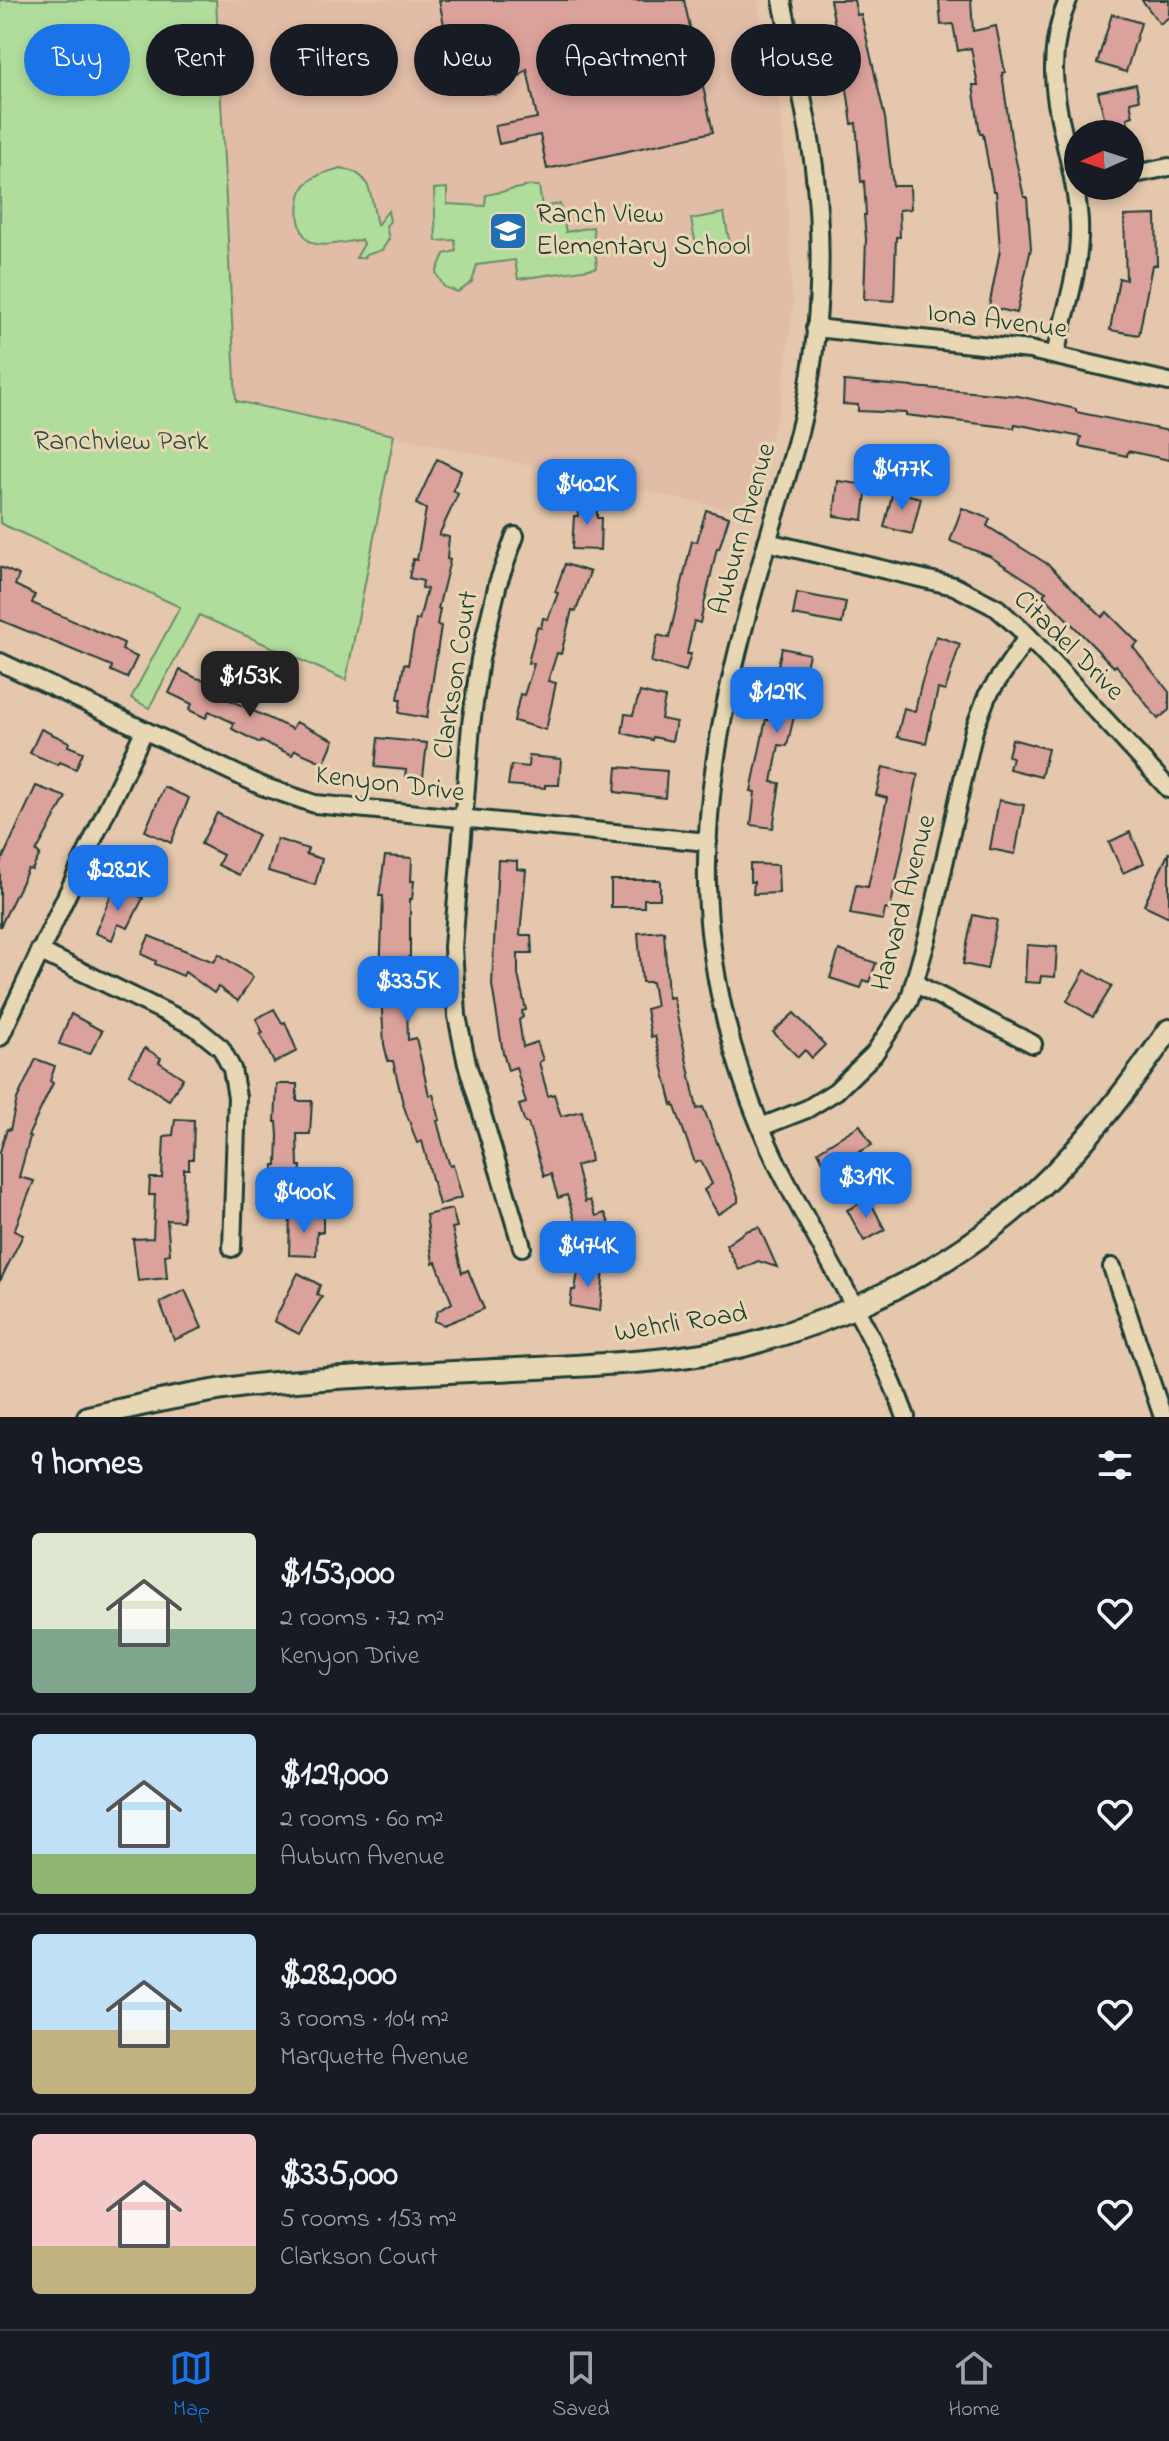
<!DOCTYPE html>
<html lang="en">
<head>
<meta charset="utf-8">
<style>
	:root { --surface:#171b24; --page:#242831; --text:#f1f3f6; --muted:#9ea1a6; --line:#363941; --accent:#1a73e8 }
	body { margin:0; font-family:"Indie Flower",sans-serif; background:var(--page); color:var(--text); height:100vh; display:flex; flex-direction:column; font-size:30px; white-space:nowrap }
	* { box-sizing:border-box; margin:0 }
	p { font-size:26px; color:var(--muted) }
	.icon { flex:none; width:44px; height:44px; fill:none; stroke:currentColor; stroke-width:2; stroke-linecap:round; stroke-linejoin:round }
	.map { position:relative; height:1417px; overflow:hidden }
	.sheet { display:flex; flex-direction:column; background:var(--surface); flex:1 }
	.sheet>* { flex:none }
	.guide { position:absolute; left:24px; top:24px; width:1122px; height:72px; display:flex; gap:16px }
	.needle { width:52px; rotate:267deg }
	.buttons { position:absolute; left:1064px; top:120px; display:grid; gap:16px }
	.buttons a { display:grid; place-items:center; width:80px; height:80px; border-radius:50%; background:var(--surface); box-shadow:0 4px 12px #0003; font-size:40px }
	.price { position:absolute; translate:-50% -68px; padding:0 18px; border-radius:16px; background:var(--accent); color:#fff; font-size:26px; line-height:52px; filter:drop-shadow(0 2px 4px #0008) }
	.price::after { content:''; position:absolute; left:50%; top:48px; width:24px; height:18px; margin-left:-12px; background:inherit; clip-path:polygon(0 0,100% 0,50% 100%) }
	.price.selected { background:#222; color:#fff }
	ul { padding:0; list-style:none }
	li { display:flex; align-items:center; gap:24px; height:200px; padding:0 32px }
	li+li { border-top:2px solid var(--line) }
	li span { display:grid; place-items:center; flex:none; width:224px; height:160px; border-radius:8px; color:#555 }
	li>.icon { margin-inline-start:auto }
	span .icon { width:96px; height:96px; fill:#fffc; stroke-width:1 }
	li b { font-size:34px }
	h2 { display:flex; justify-content:space-between; align-items:center; height:96px; padding:0 32px; font-size:34px }
	.chip { padding:0 28px; border-radius:36px; background:var(--surface); box-shadow:0 4px 12px #0003; font-size:28px; line-height:72px }
	.chip.selected { background:var(--accent); color:#fff }
	.tab-bar { display:flex; justify-content:space-around; align-items:center; height:112px; border-top:2px solid var(--line); background:var(--surface); font-size:22px; color:var(--muted) }
	.tab-bar a { display:grid; justify-items:center; gap:4px }
	.tab-bar .selected { color:var(--accent) }
	.map>svg:first-child { display:block }
	.built { fill:#e1bca7 }
	.green { fill:#b1dd9c; stroke:#688d68; stroke-width:2 }
	.building { fill:#dba19b; stroke:#1f3d34; stroke-width:2 }
	.lines { fill:none; stroke-linecap:round; stroke-linejoin:round }
	.minor-casing { stroke:#1f3d34; stroke-width:22 }
	.tertiary-casing { stroke:#1f3d34; stroke-width:26 }
	.minor { stroke:#e8d7b4; stroke-width:16 }
	.tertiary { stroke:#e8d7b4; stroke-width:20 }
	.labels { text-anchor:middle; dominant-baseline:central; stroke-width:6; stroke-linejoin:round; paint-order:stroke }
	.poi-label { font-size:28px; fill:#1f3d34; stroke:#e8d7b4; text-anchor:start }
	.street-label { font-size:28px; fill:#1f3d34; stroke:#e8d7b4 }
	.park-label { font-size:28px; fill:#2e4d3e; stroke:#e8d7b4 }
</style>
</head>
<body>
<div class="map">
<svg width="1169" height="1417" viewBox="0 0 1169 1417">
	<rect width="100%" height="100%" fill="#e4c7ac"/>
	<filter id="ink" filterUnits="userSpaceOnUse"><feTurbulence type="fractalNoise" baseFrequency=".0125" numOctaves="2"/><feDisplacementMap in="SourceGraphic" scale="16" xChannelSelector="R" yChannelSelector="G"/><feConvolveMatrix kernelMatrix="1 2 1 2 8 2 1 2 1" color-interpolation-filters="sRGB"/></filter>
	<g filter="url(#ink)">
		<!-- built -->
		<polygon class="built" points="216,0 757,0 782,119 793,306 781,401 750,514 236,401"/>
		<!-- green -->
		<g class="green">
			<polygon points="0,0 216,0 236,401 394,435 346,680 199,615 149,708 131,698 180,607 0,523"/>
			<path d="M340 168C374 173 370 196 377 225L388 211 390 221 386 226 389 239 382 250 366 255 363 258H356L364 244 361 240C348 241 329 247 316 244 295 240 294 197 306 184 316 174 328 172 340 168Z"/>
			<polygon points="530,186 539,186 542,207 560,204 566,232 593,227 597,268 518,279 515,260 477,265 472,282 458,292 444,287 436,273 444,254 456,251 455,240 436,241 434,189 447,188 447,204 485,206 486,195"/>
			<polygon points="724,213 730,245 697,251 691,219"/>
		</g>
		<!-- building -->
		<g class="building">
			<polygon points="439,0 684,0 713,132 547,169 540,135 499,144 495,126 537,118 527,69 502,93 495,95 479,91 473,86 468,70 475,41 448,45"/>
			<polygon points="830,0 854,0 857,15 861,14 885,118 893,186 910,186 911,209 899,210 900,237 896,237 894,301 864,299 866,239 864,215 866,215 864,181 861,182 856,123 852,124 844,68 841,69 835,41 838,40"/>
			<polygon points="939,0 971,0 973,31 996,26 1005,72 1002,73 1011,138 1024,197 1027,197 1031,248 1017,313 989,307 1000,250 996,191 993,191 983,134 980,134 973,85 978,85 971,48 958,51 953,24 941,25"/>
			<polygon points="1142,0 1169,0 1169,17 1160,24"/>
			<polygon points="1112,14 1141,23 1126,72 1097,63"/>
			<polygon points="1136,84 1139,100 1130,102 1133,116 1127,118 1131,134 1108,134 1098,92"/>
			<polygon points="1156,215 1157,265 1152,265 1139,335 1110,330 1119,278 1126,280 1124,216"/>
			<polygon points="844,381 1018,396 1076,409 1076,412 1169,431 1169,460 1128,451 1127,456 1079,446 1081,437 1015,424 1014,428 906,415 906,413 858,411 858,405 843,404"/>
			<polygon points="437,459 461,471 453,490 458,494 439,535 449,537 447,559 450,560 438,609 440,609 437,625 441,626 427,718 399,713 401,699 398,699 404,664 408,665 416,620 419,620 427,589 422,588 423,581 409,578 413,559 417,560 426,509 416,504"/>
			<polygon points="838,481 867,485 863,520 834,516"/>
			<polygon points="893,491 921,498 912,534 884,527"/>
			<polygon points="577,501 597,501 597,518 601,518 600,550 572,549 574,516 578,516"/>
			<polygon points="962,508 990,519 987,526 1049,565 1102,617 1107,612 1138,643 1133,647 1169,692 1169,710 1158,719 1116,665 1114,667 1043,595 1046,592 989,556 950,541"/>
			<polygon points="706,510 729,517 719,549 717,548 700,623 694,621 687,654 691,654 686,671 651,662 658,635 669,638 692,541 697,542"/>
			<polygon points="565,564 590,572 576,611 572,610 561,654 557,653 548,681 556,683 546,730 514,721 520,694 524,695 534,664 528,663 537,627 541,628 543,618 548,619 558,593 555,592"/>
			<polygon points="0,567 19,575 15,585 35,595 32,603 124,643 122,650 137,657 127,678 111,671 112,666 0,620"/>
			<polygon points="797,593 846,602 842,624 793,615"/>
			<polygon points="936,636 960,644 945,691 938,689 926,743 897,737 904,708 915,711 921,685"/>
			<polygon points="782,648 809,654 787,746 779,745 772,782 780,783 773,828 751,825 755,792 751,791 766,719 768,720 781,666 778,665"/>
			<polygon points="180,670 196,678 205,680 206,677 222,685 217,694 292,729 296,722 334,740 324,763 295,750 292,755 261,741 260,743 232,729 234,723 209,711 206,718 189,710 192,704 169,693"/>
			<polygon points="640,692 665,698 661,719 676,722 672,741 653,737 652,740 622,733 625,714 633,715"/>
			<polygon points="41,729 69,742 68,746 83,752 76,769 60,762 58,765 30,753"/>
			<polygon points="378,738 427,743 423,777 405,776 406,770 375,767"/>
			<polygon points="1012,739 1048,749 1041,777 1009,769 1012,757 1008,756"/>
			<polygon points="529,756 561,759 559,785 545,785 545,788 508,785 511,765 528,767"/>
			<polygon points="617,767 667,771 665,798 615,792"/>
			<polygon points="883,767 918,775 890,910 885,909 883,920 850,914 856,885 868,887 887,798 876,795"/>
			<polygon points="36,786 66,797 36,852 40,854 32,870 28,869 0,927 0,864"/>
			<polygon points="164,787 189,798 171,843 145,831"/>
			<polygon points="999,800 1024,805 1015,854 990,849"/>
			<polygon points="217,813 258,835 239,875 218,865 223,855 201,844"/>
			<polygon points="1130,832 1144,863 1123,873 1109,842"/>
			<polygon points="277,839 308,849 306,854 322,859 315,885 268,871"/>
			<polygon points="1169,852 1169,917 1144,905"/>
			<polygon points="385,856 412,858 411,881 414,881 412,899 410,899 410,957 408,957 412,1004 407,1005 408,1040 416,1038 429,1095 433,1094 440,1120 437,1121 445,1151 450,1166 453,1165 462,1197 439,1205 422,1141 417,1143 403,1104 393,1061 388,1061 384,1044 381,995 376,995 374,991 374,977 380,977 383,896 379,896"/>
			<polygon points="498,860 517,861 517,869 526,870 520,935 531,935 532,953 518,953 518,975 526,1010 522,1011 523,1017 519,1020 523,1047 537,1042 543,1060 539,1062 548,1096 554,1094 561,1116 582,1111 591,1161 576,1166 585,1202 590,1200 596,1216 605,1213 612,1230 608,1231 613,1245 585,1254 567,1195 558,1198 551,1174 544,1176 528,1123 525,1123 519,1105 526,1103 516,1067 508,1070 503,1053 492,985"/>
			<polygon points="750,864 778,865 779,893 753,894 754,882 750,882"/>
			<polygon points="611,880 660,880 660,899 644,899 644,907 611,907"/>
			<polygon points="119,887 143,898 128,928 118,924 112,940 95,933 111,895 114,897"/>
			<polygon points="973,915 997,920 987,969 963,964"/>
			<polygon points="664,931 668,998 673,997 697,1109 703,1107 738,1196 738,1202 718,1214 704,1190 712,1184 701,1161 695,1163 674,1104 672,1105 655,1036 651,1037 646,1009 656,1006 652,982 642,982 638,933"/>
			<polygon points="149,936 214,962 219,954 253,977 238,1001 218,987 214,993 185,972 183,976 155,964 156,961 141,954"/>
			<polygon points="1027,945 1057,947 1055,977 1041,976 1040,983 1025,982"/>
			<polygon points="839,950 876,963 869,982 864,980 861,988 830,978"/>
			<polygon points="1085,970 1112,986 1093,1017 1067,1001"/>
			<polygon points="274,1009 282,1023 285,1022 297,1051 274,1063 260,1034 263,1033 256,1019"/>
			<polygon points="794,1013 825,1045 812,1058 805,1050 798,1057 773,1032"/>
			<polygon points="71,1014 102,1031 90,1054 59,1044"/>
			<polygon points="145,1048 161,1058 159,1062 183,1078 169,1100 129,1074"/>
			<polygon points="36,1059 55,1066 50,1081 53,1083 28,1136 30,1137 19,1177 34,1181 14,1231 23,1235 0,1281 0,1152 7,1129 10,1130 17,1099"/>
			<polygon points="277,1084 297,1084 297,1101 312,1101 310,1134 297,1134 298,1166 301,1166 299,1197 273,1196 274,1165 277,1165 278,1136 277,1122 275,1122"/>
			<polygon points="175,1119 194,1120 193,1159 189,1159 189,1169 184,1169 183,1221 167,1220 170,1254 165,1255 167,1278 138,1281 133,1239 153,1238 155,1195 149,1195 150,1178 162,1178 164,1136 173,1135"/>
			<polygon points="860,1125 872,1145 842,1162 841,1159 826,1167 818,1151"/>
			<polygon points="869,1199 885,1230 864,1241 847,1210"/>
			<polygon points="452,1209 457,1227 452,1228 462,1273 468,1270 484,1309 444,1325 434,1321 438,1311 452,1303 436,1262 433,1263 426,1215"/>
			<polygon points="290,1215 323,1216 323,1232 317,1232 316,1256 289,1255"/>
			<polygon points="759,1227 777,1267 758,1261 739,1270 726,1245 746,1231"/>
			<polygon points="579,1266 604,1269 600,1311 570,1306 572,1290 575,1290"/>
			<polygon points="298,1273 320,1285 317,1294 322,1297 299,1334 274,1321"/>
			<polygon points="185,1290 202,1328 174,1340 160,1302"/>
		</g>
		<g class="lines">
			<defs>
				<g id="minor">
					<path d="M782 0C793 55 807 111 814 167 824 247 820 332 804 411 794 457 779 501 766 546 730 671 696 801 710 932 719 1011 741 1088 775 1159 817 1246 873 1327 906 1417"/>
					<polyline points="1130,175 1169,167"/>
					<polyline points="815,328 1030,350 1169,382"/>
					<path d="M1055 355C1065 312 1081 267 1079 222 1074 141 1033 83 1068 0"/>
					<polyline points="515,536 498,583 480,659 471,725 453,947 457,1016 467,1064 522,1247"/>
					<polyline points="767,542 954,586 997,608 1028,636 1169,789"/>
					<polyline points="0,662 262,786 315,804 708,842"/>
					<polyline points="39,951 194,1026 221,1048 232,1069 237,1097 232,1248"/>
					<polyline points="916,984 1033,1044"/>
					<polyline points="0,1037 144,731"/>
					<polyline points="761,1127 807,1109 836,1091 874,1054 909,1001 928,935 974,730 987,696 1028,636"/>
					<polyline points="1112,1267 1163,1417"/>
				</g>
				<path id="tertiary" d="M88 1417C153 1402 218 1387 285 1382 369 1375 454 1372 538 1368 606 1364 676 1362 743 1346 837 1321 931 1278 1007 1216 1072 1163 1121 1098 1169 1030"/>
			</defs>
			<!-- minor casing -->
			<use href="#minor" class="minor-casing"/>
			<!-- tertiary casing -->
			<use href="#tertiary" class="tertiary-casing"/>
			<!-- minor -->
			<use href="#minor" class="minor"/>
			<!-- tertiary -->
			<use href="#tertiary" class="tertiary"/>
		</g>
	</g>
	<!-- icons -->
	<defs>
		<symbol id="school-square" viewBox="-11 -11 22 22"><rect x="-9" y="-9" width="18" height="18" rx="4" fill="#1f6fb2" stroke="#e8d7b4"/><path d="M0-5L7-2L0 1L-7-2ZM-4 1L0 2.5L4 1V4Q0 6-4 4Z" fill="#fff"/></symbol>
	</defs>
	<g fill-rule="evenodd">
		<use href="#school-square" x="486" y="209" width="44" height="44"/>
	</g>
	<g class="labels">
		<!-- poi labels -->
		<g class="poi-label">
			<text x="536" y="215">Ranch View<tspan x="536" dy="32">Elementary School</tspan></text>
		</g>
		<!-- street labels -->
		<g class="street-label">
			<text transform="translate(997 322) rotate(7)">Iona Avenue</text>
			<text transform="translate(744 529) rotate(-74)">Auburn Avenue</text>
			<text transform="translate(1068 646) rotate(45)">Citadel Drive</text>
			<text transform="translate(457 675) rotate(-81)">Clarkson Court</text>
			<text transform="translate(390 785) rotate(7)">Kenyon Drive</text>
			<text transform="translate(905 903) rotate(-75)">Harvard Avenue</text>
			<text transform="translate(681 1324) rotate(-9)">Wehrli Road</text>
		</g>
		<!-- park labels -->
		<g class="park-label">
			<text x="121" y="442">Ranchview Park</text>
		</g>
	</g>
</svg>
<div class="buttons">
<a><svg class="needle" viewBox="-14 -14 28 28"><path d="M0-13l5 13h-10z" fill="#e53935"/><path d="M0 13l5-13h-10z" fill="#9ea1a6"/></svg></a>
</div>
<b class="price" style="left:902px;top:512px">$477K</b>
<b class="price" style="left:587px;top:527px">$402K</b>
<b class="price selected" style="left:250px;top:719px">$153K</b>
<b class="price" style="left:777px;top:735px">$129K</b>
<b class="price" style="left:118px;top:913px">$282K</b>
<b class="price" style="left:408px;top:1024px">$335K</b>
<b class="price" style="left:866px;top:1220px">$319K</b>
<b class="price" style="left:304px;top:1235px">$400K</b>
<b class="price" style="left:588px;top:1289px">$474K</b>
<div class="guide">
<a class="chip selected">Buy</a>
<a class="chip">Rent</a>
<a class="chip">Filters</a>
<a class="chip">New</a>
<a class="chip">Apartment</a>
<a class="chip">House</a>
</div>
</div>
<section class="sheet">
<h2>9 homes<svg class="icon" aria-label="filters" viewBox="0 0 24 24"><path d="M4 7h16M4 17h16"/><circle cx="9" cy="7" r="2"/><circle cx="15" cy="17" r="2"/></svg></h2>
<ul>
<li><span style="background:linear-gradient(#dfe7d0 60%,#7fa58c 0)"><svg class="icon" aria-label="home" viewBox="0 0 24 24"><path d="M3 11l9-7 9 7M6 9v11h12V9"/></svg></span><div><b>$153,000</b><p>2 rooms · 72 m²</p><p>Kenyon Drive</p></div><svg class="icon" aria-label="heart" viewBox="0 0 24 24"><path d="M12 20l-8-8c-3-5 5-10 8-4 3-6 11-1 8 4z"/></svg></li>
<li><span style="background:linear-gradient(#bfe0f5 75%,#8fb573 0)"><svg class="icon" aria-label="home" viewBox="0 0 24 24"><path d="M3 11l9-7 9 7M6 9v11h12V9"/></svg></span><div><b>$129,000</b><p>2 rooms · 60 m²</p><p>Auburn Avenue</p></div><svg class="icon" aria-label="heart" viewBox="0 0 24 24"><path d="M12 20l-8-8c-3-5 5-10 8-4 3-6 11-1 8 4z"/></svg></li>
<li><span style="background:linear-gradient(#bfe0f5 60%,#c2b280 0)"><svg class="icon" aria-label="home" viewBox="0 0 24 24"><path d="M3 11l9-7 9 7M6 9v11h12V9"/></svg></span><div><b>$282,000</b><p>3 rooms · 104 m²</p><p>Marquette Avenue</p></div><svg class="icon" aria-label="heart" viewBox="0 0 24 24"><path d="M12 20l-8-8c-3-5 5-10 8-4 3-6 11-1 8 4z"/></svg></li>
<li><span style="background:linear-gradient(#f6c9c9 70%,#c2b280 0)"><svg class="icon" aria-label="home" viewBox="0 0 24 24"><path d="M3 11l9-7 9 7M6 9v11h12V9"/></svg></span><div><b>$335,000</b><p>5 rooms · 153 m²</p><p>Clarkson Court</p></div><svg class="icon" aria-label="heart" viewBox="0 0 24 24"><path d="M12 20l-8-8c-3-5 5-10 8-4 3-6 11-1 8 4z"/></svg></li>
</ul>
</section>
<nav class="tab-bar">
<a class="selected"><svg class="icon" aria-label="map" viewBox="0 0 24 24"><path d="M3 6l6-2 6 2 6-2v14l-6 2-6-2-6 2zM9 4v14M15 6v14"/></svg>Map</a>
<a><svg class="icon" aria-label="saved" viewBox="0 0 24 24"><path d="M7 4h10v16l-5-4-5 4z"/></svg>Saved</a>
<a><svg class="icon" aria-label="home" viewBox="0 0 24 24"><path d="M3 11l9-7 9 7M6 9v11h12V9"/></svg>Home</a>
</nav>
</body>
</html>
